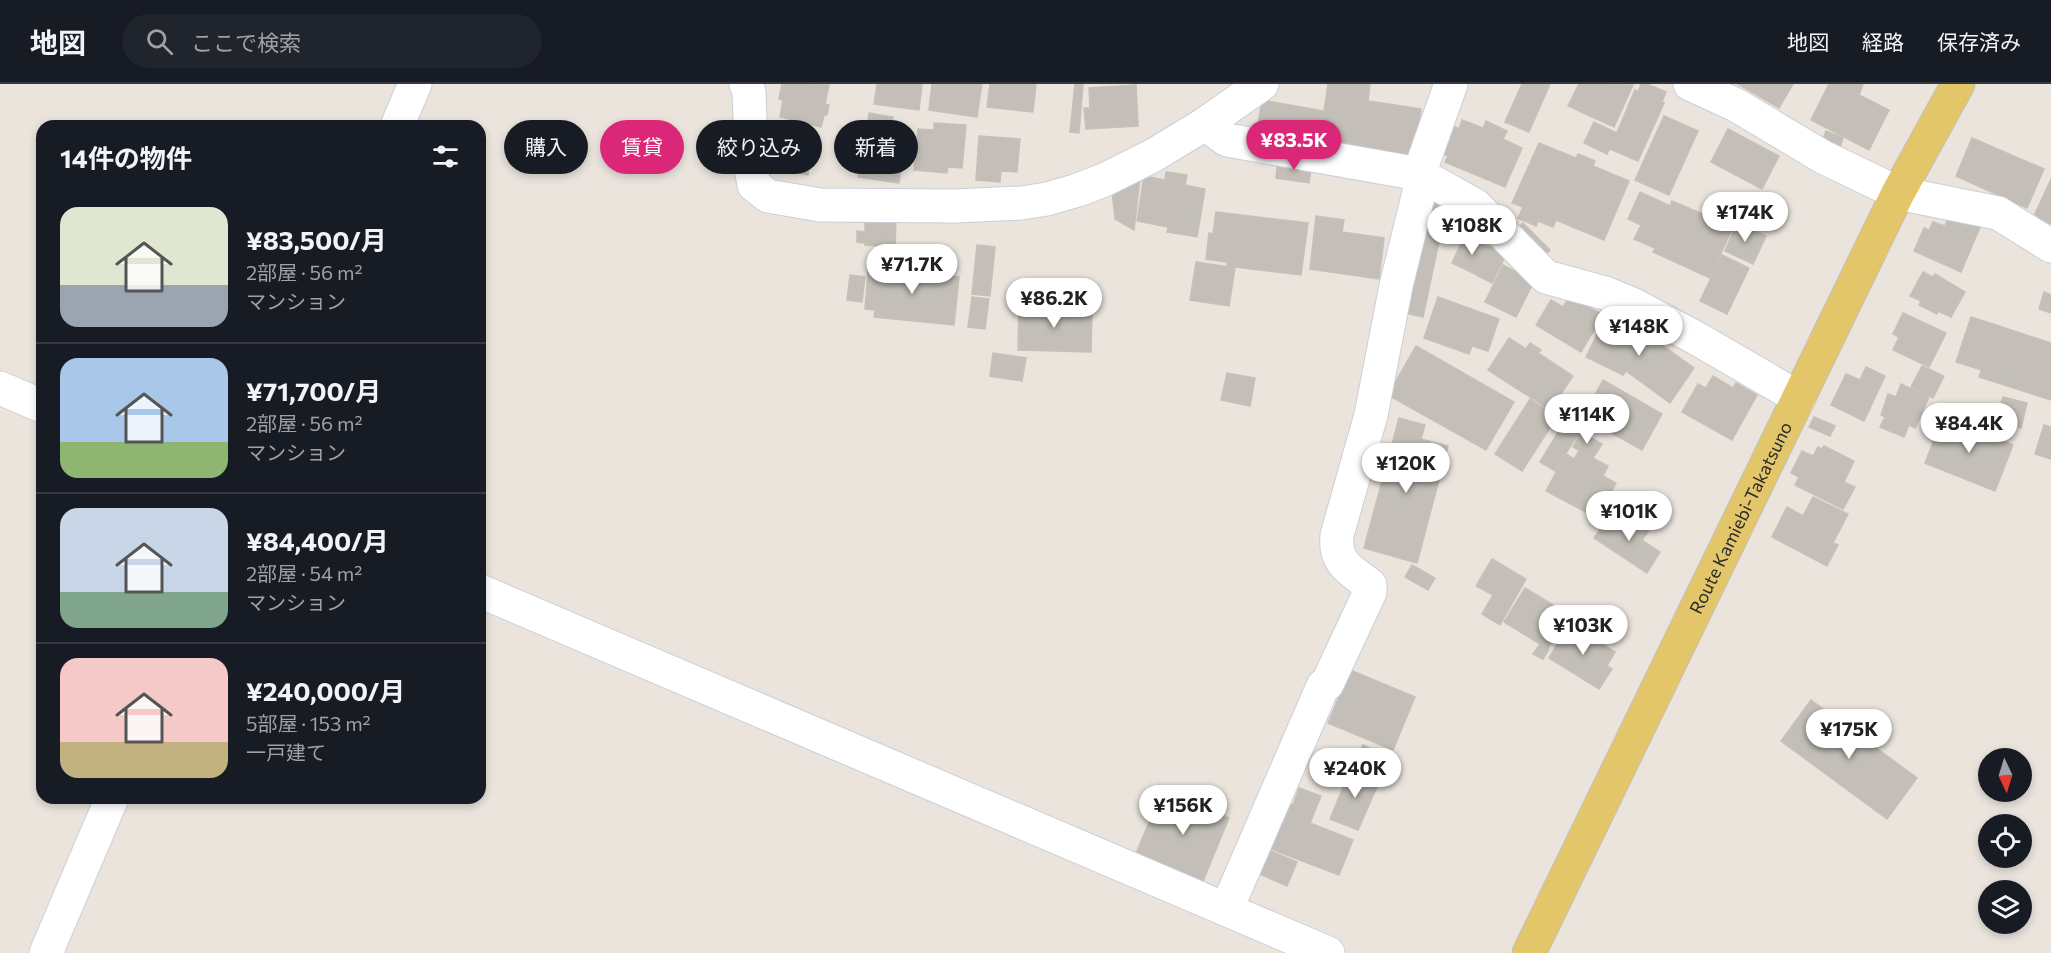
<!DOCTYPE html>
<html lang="ja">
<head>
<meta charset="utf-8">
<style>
	:root { --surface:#171b24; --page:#20242c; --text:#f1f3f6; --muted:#9ea1a6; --line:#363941; --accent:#db2777 }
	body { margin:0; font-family:Commissioner,"Noto Sans JP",sans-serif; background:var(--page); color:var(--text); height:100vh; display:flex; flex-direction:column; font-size:22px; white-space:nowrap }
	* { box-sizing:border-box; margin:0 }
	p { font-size:20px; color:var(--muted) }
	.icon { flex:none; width:33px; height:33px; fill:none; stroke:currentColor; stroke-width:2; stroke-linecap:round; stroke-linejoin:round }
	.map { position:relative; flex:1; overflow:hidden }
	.panel { position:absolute; left:36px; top:36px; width:450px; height:684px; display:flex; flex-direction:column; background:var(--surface); border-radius:18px; box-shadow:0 3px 9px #0003 }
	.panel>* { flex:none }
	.hud { position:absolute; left:504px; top:36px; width:570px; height:54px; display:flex; gap:12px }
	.needle { width:39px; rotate:176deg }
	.tools { position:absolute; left:1978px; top:664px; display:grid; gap:12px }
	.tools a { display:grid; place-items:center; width:54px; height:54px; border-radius:50%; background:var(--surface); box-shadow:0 3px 9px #0003; font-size:30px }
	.price { position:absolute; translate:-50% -51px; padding:0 14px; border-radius:21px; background:#fff; color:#222; font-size:20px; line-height:39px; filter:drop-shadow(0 2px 3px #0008) }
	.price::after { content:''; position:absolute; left:50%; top:36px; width:18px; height:14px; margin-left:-9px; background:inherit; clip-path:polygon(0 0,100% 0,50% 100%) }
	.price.active { background:var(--accent); color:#fff }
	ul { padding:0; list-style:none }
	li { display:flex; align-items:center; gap:18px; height:150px; padding:0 24px }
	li+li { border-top:2px solid var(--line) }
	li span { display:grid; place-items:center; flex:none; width:168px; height:120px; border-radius:18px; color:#555 }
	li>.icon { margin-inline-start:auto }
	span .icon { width:72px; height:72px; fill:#fffc; stroke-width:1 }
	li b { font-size:26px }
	h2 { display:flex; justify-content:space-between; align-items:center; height:72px; padding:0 24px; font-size:26px }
	.tag { padding:0 21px; border-radius:27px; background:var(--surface); box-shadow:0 3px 9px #0003; font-size:21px; line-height:54px }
	.tag.active { background:var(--accent); color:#fff }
	header { display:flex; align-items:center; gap:36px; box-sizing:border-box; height:84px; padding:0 30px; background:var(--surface); border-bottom:2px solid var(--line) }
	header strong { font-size:28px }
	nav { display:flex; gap:33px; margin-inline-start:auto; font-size:21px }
	.search { width:420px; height:54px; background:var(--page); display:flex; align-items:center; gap:15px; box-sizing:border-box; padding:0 21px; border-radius:33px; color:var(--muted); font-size:22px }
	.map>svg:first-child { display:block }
	.building { fill:#c3bfb8; stroke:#c6c0b7; stroke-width:1.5 }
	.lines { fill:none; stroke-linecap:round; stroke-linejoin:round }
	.minor-casing { stroke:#cbceda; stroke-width:35 }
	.major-casing { stroke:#c3c3c3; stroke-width:35 }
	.minor { stroke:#fff; stroke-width:33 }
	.major { stroke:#e3c56a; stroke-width:33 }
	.labels { text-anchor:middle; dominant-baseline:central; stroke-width:4.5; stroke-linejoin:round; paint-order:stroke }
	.street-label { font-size:18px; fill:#2a2a2a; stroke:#fff }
</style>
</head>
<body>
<header>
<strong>地図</strong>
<div class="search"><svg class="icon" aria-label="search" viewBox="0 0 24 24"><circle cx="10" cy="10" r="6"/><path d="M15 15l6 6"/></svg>ここで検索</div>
<nav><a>地図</a><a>経路</a><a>保存済み</a></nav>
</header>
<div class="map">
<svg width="2051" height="869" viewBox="0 0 2051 869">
	<rect width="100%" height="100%" fill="#eae4dd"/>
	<!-- building -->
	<g class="building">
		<polygon points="782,0 829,1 825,20 829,21 827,31 824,31 821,43 780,33 783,16 779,15"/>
		<polygon points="877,0 922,0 919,26 874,20"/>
		<polygon points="932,0 982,0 977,33 929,26"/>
		<polygon points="990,0 1036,0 1033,28 987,23"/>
		<polygon points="1075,0 1083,0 1079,49 1070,48"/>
		<polygon points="1328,0 1370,0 1368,17 1421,25 1414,78 1319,62"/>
		<polygon points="1522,0 1550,0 1529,48 1505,38"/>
		<polygon points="1579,0 1633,1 1614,43 1568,22"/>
		<polygon points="1641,0 1647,0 1666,8 1662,18 1664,19 1638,77 1610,65 1635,6 1638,8"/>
		<polygon points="1738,0 1793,0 1779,24"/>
		<polygon points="1829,0 1863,0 1859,11 1889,26 1869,66 1811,36"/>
		<polygon points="1136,1 1138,42 1086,45 1084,24 1090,24 1089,4"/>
		<polygon points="1262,16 1307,24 1301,60 1256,52"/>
		<polygon points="1307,24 1323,27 1316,63 1301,60"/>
		<polygon points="869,29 893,33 891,54 866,51"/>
		<polygon points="1664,32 1698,47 1669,111 1635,96"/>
		<polygon points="1462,36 1483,44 1486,37 1507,47 1503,55 1522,64 1505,103 1445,78 1448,72 1441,69 1453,42 1459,45"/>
		<polygon points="1594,38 1617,49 1607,70 1584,59"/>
		<polygon points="934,39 966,41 962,84 948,83 947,89 914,86 918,45 934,46"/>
		<polygon points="773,45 814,53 808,91 766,84"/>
		<polygon points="1728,45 1779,72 1762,105 1711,78"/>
		<polygon points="1826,47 1843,54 1839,67 1821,60"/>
		<polygon points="864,51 905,56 899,99 858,93"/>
		<polygon points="979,52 1020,55 1017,88 1001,87 1000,98 976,96"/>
		<polygon points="1972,54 2044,85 2027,124 1956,92"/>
		<polygon points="1539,59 1576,74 1578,70 1595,77 1593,82 1629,97 1604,156 1556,136 1553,143 1538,137 1536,142 1518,134 1523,123 1512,119"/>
		<polygon points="1278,74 1312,80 1309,99 1276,94"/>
		<polygon points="1166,88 1187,91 1185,101 1205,105 1197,153 1167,148 1168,143 1137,137 1144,92 1165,96"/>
		<polygon points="1140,94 1134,146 1115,135 1112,107"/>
		<polygon points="2051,95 2051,140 2034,132"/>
		<polygon points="1640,108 1670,122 1672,117 1733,143 1710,194 1653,168 1655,164 1634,155 1641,141 1628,135"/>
		<polygon points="1424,111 1440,115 1437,128 1445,129 1423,233 1400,228"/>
		<polygon points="1216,128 1308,139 1301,191 1227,182 1227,178 1206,175 1209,149 1213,150"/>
		<polygon points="1950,129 1980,143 1961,188 1914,167 1924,144 1929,146 1933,138 1945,142"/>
		<polygon points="1316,132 1344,136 1342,148 1384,154 1379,195 1310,185"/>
		<polygon points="865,135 896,136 895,163 865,161 865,159 857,158 857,147 865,148"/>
		<polygon points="1523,139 1550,166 1542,174 1515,147"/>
		<polygon points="1737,139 1766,152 1753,180 1725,167"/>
		<polygon points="1465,151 1492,164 1479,192 1452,179"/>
		<polygon points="977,161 995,163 990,212 972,210"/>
		<polygon points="1492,164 1506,171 1492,199 1478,192"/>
		<polygon points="1722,171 1749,184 1727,230 1700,217"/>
		<polygon points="1196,178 1235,184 1229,222 1190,216"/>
		<polygon points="880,179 906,182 905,188 959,193 954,241 874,233 875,226 865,225 868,187 880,188"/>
		<polygon points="1503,181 1534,197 1516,233 1485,218"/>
		<polygon points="1923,188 1933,193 1935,190 1965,208 1951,233 1938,227 1937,230 1919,221 1921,217 1910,212"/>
		<polygon points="850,191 865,193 862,218 847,216"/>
		<polygon points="2044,208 2051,211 2051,229 2039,225"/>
		<polygon points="1570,212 1603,231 1581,268 1536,241 1551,216 1563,223"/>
		<polygon points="972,213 989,215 985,245 968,243"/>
		<polygon points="1438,213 1499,235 1488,267 1472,262 1469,270 1424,254"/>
		<polygon points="1019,220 1053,222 1053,225 1092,227 1091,268 1018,266"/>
		<polygon points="1609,227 1622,233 1620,237 1645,249 1694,284 1670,319 1626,287 1623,291 1586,273"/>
		<polygon points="1903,229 1946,249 1929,283 1893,266 1899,253 1893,250"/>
		<polygon points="1971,233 1996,241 1982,286 1956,278"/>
		<polygon points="1996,241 2051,259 2051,316 1979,293"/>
		<polygon points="1509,254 1526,265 1530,259 1541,266 1538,269 1573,292 1550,326 1488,286"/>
		<polygon points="1416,262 1514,318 1486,366 1388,311"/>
		<polygon points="993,269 1026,274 1022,297 990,292"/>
		<polygon points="1922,282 1944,292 1933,314 1911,303"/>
		<polygon points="1866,283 1885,292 1864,337 1831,321 1846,290 1860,296"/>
		<polygon points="1227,289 1255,294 1250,322 1221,316"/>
		<polygon points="1713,292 1733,304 1736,299 1757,311 1732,356 1682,328 1698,300 1706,304"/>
		<polygon points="1603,296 1662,330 1642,366 1583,333"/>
		<polygon points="1901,300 1929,313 1915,344 1909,341 1904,353 1880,343 1885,333 1881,331 1888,310 1896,313"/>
		<polygon points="2003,313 2027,319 2021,344 1996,336"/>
		<polygon points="1530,315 1557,333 1522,387 1495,370"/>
		<polygon points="1814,333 1835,342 1830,352 1809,343"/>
		<polygon points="1399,334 1425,341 1421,355 1448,362 1417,479 1364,464"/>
		<polygon points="1942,335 1959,341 1960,337 1977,344 1977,346 2013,361 1995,407 1925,379"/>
		<polygon points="1564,338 1580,347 1555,387 1540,378"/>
		<polygon points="2044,341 2051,343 2051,375 2035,370"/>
		<polygon points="1581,348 1602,360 1593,374 1573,363"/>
		<polygon points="1824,362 1854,377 1844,398 1855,403 1843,425 1795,401 1799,393 1791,389 1802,367 1813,372 1818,363 1822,365"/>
		<polygon points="1579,367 1608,382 1603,392 1616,399 1597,434 1546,407 1566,370 1574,375"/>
		<polygon points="1813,413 1848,430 1833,459 1838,461 1827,482 1772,453 1787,423 1803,432"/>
		<polygon points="1625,430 1649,446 1642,456 1660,468 1647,489 1594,454 1607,435 1617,442"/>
		<polygon points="1492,475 1526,495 1500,541 1482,530 1493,511 1476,502"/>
		<polygon points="1412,481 1435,494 1428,506 1405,493"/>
		<polygon points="1525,504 1568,530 1548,564 1549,565 1543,575 1533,570 1540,560 1504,538"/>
		<polygon points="1569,540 1615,568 1607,582 1612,585 1599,605 1549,574"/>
		<polygon points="1350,586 1415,613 1393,666 1328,639"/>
		<polygon points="1811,616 1917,694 1887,735 1781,657"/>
		<polygon points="1363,661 1389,673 1381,691 1354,680"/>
		<polygon points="1351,684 1380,696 1358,746 1330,735"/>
		<polygon points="1299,704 1321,712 1310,739 1353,756 1339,791 1268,764 1285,717 1293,721"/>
		<polygon points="1163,706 1229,734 1203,797 1136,769"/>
		<polygon points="1263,764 1297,778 1287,802 1253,787"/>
	</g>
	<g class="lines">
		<defs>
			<g id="minor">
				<polyline points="746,0 749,8 752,90 754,101 768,112 820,121 955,122 1021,119 1047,115 1078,106 1104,96 1154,71 1205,40 1262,0"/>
				<polyline points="1690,0 1736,21 1823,73 1898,109 1998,129 2051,162"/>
				<polyline points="1205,40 1227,56 1419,90 1476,122 1546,193 1605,209 1634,221 1696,254 1799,314"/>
				<polyline points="397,42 415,0"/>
				<polyline points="1419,90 1451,0"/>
				<polyline points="0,304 42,322"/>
				<polyline points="480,507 1328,869"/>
				<path d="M1227 824 1323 602 1327 600 1370 508V501C1350 486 1334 479 1337 451L1371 331 1396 202 1423 92"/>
				<polyline points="46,869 112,714"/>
			</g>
			<g id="major">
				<path id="s1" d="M1529 869 1898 109 1958 0"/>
			</g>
		</defs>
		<!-- minor casing -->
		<use href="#minor" class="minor-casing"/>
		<!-- major casing -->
		<use href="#major" class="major-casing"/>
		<!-- minor -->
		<use href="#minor" class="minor"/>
		<!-- major -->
		<use href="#major" class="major"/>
	</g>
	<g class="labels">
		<!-- street labels -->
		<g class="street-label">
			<text stroke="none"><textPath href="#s1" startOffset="484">Route Kamiebi-Takatsuno</textPath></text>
		</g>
	</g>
</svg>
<div class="tools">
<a><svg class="needle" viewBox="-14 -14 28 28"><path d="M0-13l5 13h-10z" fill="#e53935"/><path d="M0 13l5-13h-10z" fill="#9ea1a6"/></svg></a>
<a><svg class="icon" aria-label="locate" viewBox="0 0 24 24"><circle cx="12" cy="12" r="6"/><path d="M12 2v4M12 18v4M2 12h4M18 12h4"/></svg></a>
<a><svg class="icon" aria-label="layers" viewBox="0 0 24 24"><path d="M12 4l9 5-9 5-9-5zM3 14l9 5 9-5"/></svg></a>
</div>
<b class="price active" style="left:1294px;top:87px">¥83.5K</b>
<b class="price" style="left:1745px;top:159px">¥174K</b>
<b class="price" style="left:1472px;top:172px">¥108K</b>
<b class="price" style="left:912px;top:211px">¥71.7K</b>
<b class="price" style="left:1054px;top:245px">¥86.2K</b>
<b class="price" style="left:1639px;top:273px">¥148K</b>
<b class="price" style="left:1587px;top:361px">¥114K</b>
<b class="price" style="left:1969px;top:370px">¥84.4K</b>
<b class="price" style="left:1406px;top:410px">¥120K</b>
<b class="price" style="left:1629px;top:458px">¥101K</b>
<b class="price" style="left:1583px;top:572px">¥103K</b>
<b class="price" style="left:1849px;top:676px">¥175K</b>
<b class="price" style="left:1355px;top:715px">¥240K</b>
<b class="price" style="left:1183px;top:752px">¥156K</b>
<div class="hud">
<a class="tag">購入</a>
<a class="tag active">賃貸</a>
<a class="tag">絞り込み</a>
<a class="tag">新着</a>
</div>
<section class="panel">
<h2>14件の物件<svg class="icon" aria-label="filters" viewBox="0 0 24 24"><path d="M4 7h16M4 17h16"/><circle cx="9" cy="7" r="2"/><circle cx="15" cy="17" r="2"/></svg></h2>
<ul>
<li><span style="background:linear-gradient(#dfe7d0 65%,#9aa5b1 0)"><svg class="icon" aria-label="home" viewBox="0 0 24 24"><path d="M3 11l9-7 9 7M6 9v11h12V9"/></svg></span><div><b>¥83,500/月</b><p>2部屋 · 56 m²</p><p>マンション</p></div></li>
<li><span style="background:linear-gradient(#a9c7e8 70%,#8fb573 0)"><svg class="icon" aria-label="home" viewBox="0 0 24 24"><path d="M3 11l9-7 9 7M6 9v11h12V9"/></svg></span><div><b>¥71,700/月</b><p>2部屋 · 56 m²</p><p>マンション</p></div></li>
<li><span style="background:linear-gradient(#c9d6e8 70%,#7fa58c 0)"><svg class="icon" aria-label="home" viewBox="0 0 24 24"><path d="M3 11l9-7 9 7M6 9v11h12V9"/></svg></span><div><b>¥84,400/月</b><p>2部屋 · 54 m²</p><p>マンション</p></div></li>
<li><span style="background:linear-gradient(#f6c9c9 70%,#c2b280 0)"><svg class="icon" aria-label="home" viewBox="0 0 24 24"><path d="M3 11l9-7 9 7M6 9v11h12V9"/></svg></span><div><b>¥240,000/月</b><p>5部屋 · 153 m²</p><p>一戸建て</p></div></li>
</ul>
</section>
</div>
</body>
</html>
